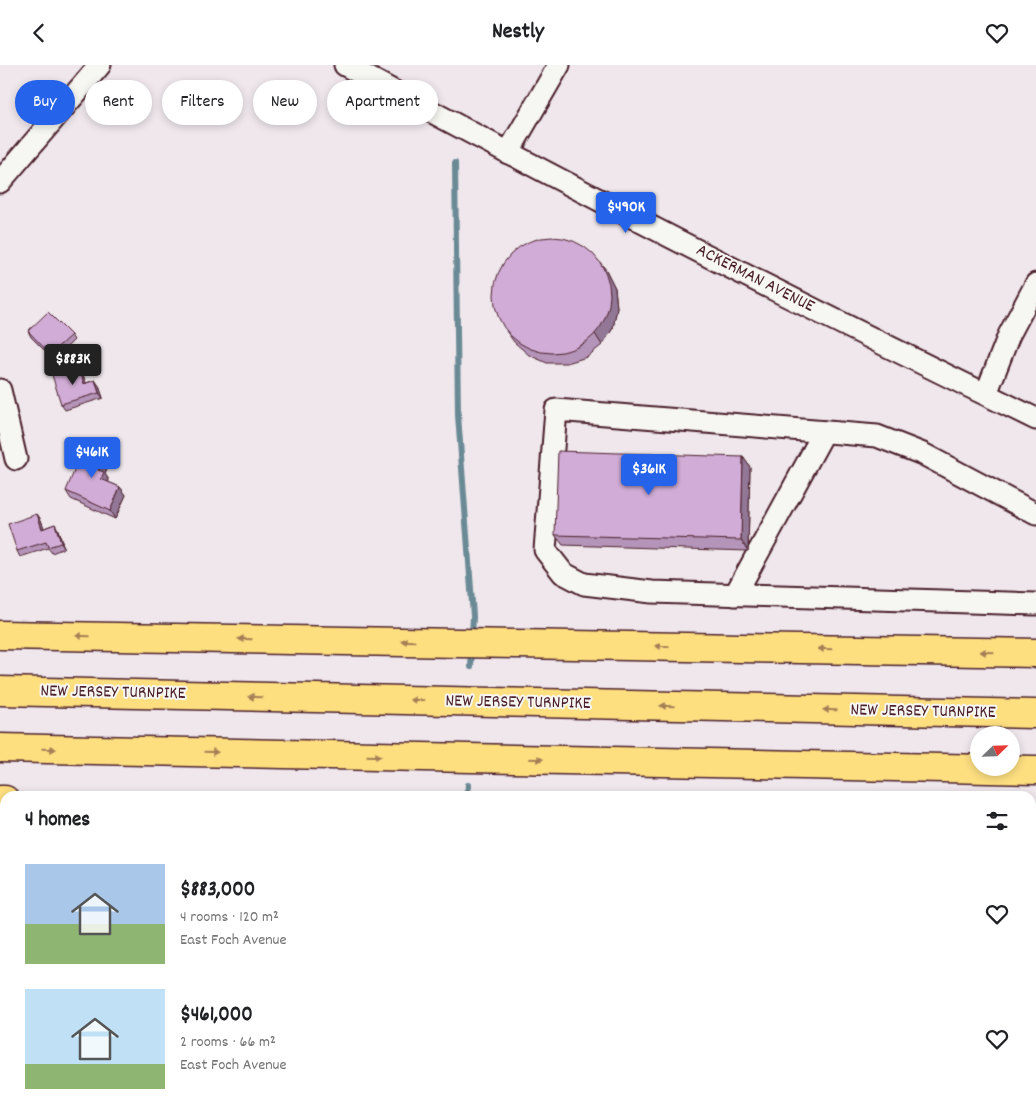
<!DOCTYPE html>
<html lang="en">
<head>
<meta charset="utf-8">
<style>
	:root { --surface:#fff; --page:#f6f6f6; --text:#202124; --muted:#757577; --accent:#2563eb }
	body { margin:0; font-family:Dekko,sans-serif; background:var(--page); color:var(--text); height:100vh; display:flex; flex-direction:column; font-size:19px; white-space:nowrap }
	* { box-sizing:border-box; margin:0 }
	p { font-size:16px; color:var(--muted) }
	.icon { flex:none; width:28px; height:28px; fill:none; stroke:currentColor; stroke-width:2; stroke-linecap:round; stroke-linejoin:round }
	.map { position:relative; flex:1; overflow:hidden }
	.side { position:absolute; left:0px; top:726px; width:1036px; height:321px; display:flex; flex-direction:column; background:var(--surface); border-radius:15px 15px 0 0; box-shadow:0 2px 8px #0003 }
	.side>* { flex:none }
	.guide { position:absolute; left:15px; top:15px; width:500px; height:45px; display:flex; gap:10px }
	.needle { width:32px; rotate:67deg }
	.tools { position:absolute; left:970px; top:661px; display:grid; gap:10px }
	.tools a { display:grid; place-items:center; width:50px; height:50px; border-radius:50%; background:var(--surface); box-shadow:0 2px 8px #0003; font-size:25px }
	.price { position:absolute; translate:-50% -42px; padding:0 11px; border-radius:5px; background:var(--accent); color:#fff; font-size:16px; line-height:32px; filter:drop-shadow(0 1px 2px #0008) }
	.price::after { content:''; position:absolute; left:50%; top:30px; width:15px; height:11px; margin-left:-8px; background:inherit; clip-path:polygon(0 0,100% 0,50% 100%) }
	.price.selected { background:#222; color:#fff }
	ul { padding:0; list-style:none }
	li { display:flex; align-items:center; gap:15px; height:125px; padding:0 25px }
	li span { display:grid; place-items:center; flex:none; width:140px; height:100px; border-radius:0px; color:#555 }
	li>.icon { margin-inline-start:auto }
	span .icon { width:60px; height:60px; fill:#fffc; stroke-width:1 }
	li b { font-size:21px }
	h2 { display:flex; justify-content:space-between; align-items:center; height:60px; padding:0 25px; font-size:21px }
	.chip { padding:0 18px; border-radius:22px; background:var(--surface); box-shadow:0 2px 8px #0003; font-size:18px; line-height:45px }
	.chip.selected { background:var(--accent); color:#fff }
	header { display:flex; justify-content:space-between; align-items:center; height:65px; padding:0 25px; background:var(--surface); font-size:22px; font-weight:700 }
	.map>svg:first-child { display:block }
	.green { fill:#bcd991; stroke:#837c5e }
	.water { fill:#81d1dc; stroke:#6b8a95 }
	.lines { fill:none; stroke-linecap:round; stroke-linejoin:round }
	.stream { stroke:#6b8a95; stroke-width:6 }
	.minor-casing { stroke:#4a1f2b; stroke-width:25 }
	.highway-casing { stroke:#4a1f2b; stroke-width:31 }
	.minor { stroke:#f6f6f2; stroke-width:21 }
	.highway { stroke:#fddf80; stroke-width:28 }
	.wall { fill:#b494b8; stroke:#4a1f2b }
	.shaded-wall { fill:#927896; stroke:#4a1f2b }
	.building { fill:#d1acd6; stroke:#4a1f2b }
	.oneway { fill:#a47f56 }
	.labels { text-anchor:middle; dominant-baseline:central; stroke-width:4; stroke-linejoin:round; paint-order:stroke }
	.street-label { font-size:18px; fill:#4a1f2b; stroke:#f6f6f2 }
</style>
</head>
<body>
<header><svg class="icon" aria-label="back" viewBox="0 0 24 24"><path d="M15 5l-7 7 7 7"/></svg>Nestly<svg class="icon" aria-label="heart" viewBox="0 0 24 24"><path d="M12 20l-8-8c-3-5 5-10 8-4 3-6 11-1 8 4z"/></svg></header>
<div class="map">
<svg width="1036" height="1047" viewBox="0 0 1036 1047">
	<rect width="100%" height="100%" fill="#efe7ec"/>
	<filter id="ink" filterUnits="userSpaceOnUse"><feTurbulence type="fractalNoise" baseFrequency=".02" numOctaves="2"/><feDisplacementMap in="SourceGraphic" scale="10" xChannelSelector="R" yChannelSelector="G"/><feConvolveMatrix kernelMatrix="1 2 1 2 8 2 1 2 1" color-interpolation-filters="sRGB"/></filter>
	<g filter="url(#ink)">
		<!-- green -->
		<g class="green">
			<polygon points="501,1042 642,1042 644,1047 500,1047"/>
			<polygon points="290,1043 336,1043 335,1047 291,1047"/>
		</g>
		<!-- water -->
		<polygon class="water" points="336,1043 336,1042 501,1043 500,1047 335,1047"/>
		<g class="lines">
			<!-- stream -->
			<g class="stream">
				<polyline points="455,98 458,350 473,551 472,571"/>
				<polyline points="471,602 472,583"/>
				<polyline points="467,731 468,720"/>
			</g>
			<defs>
				<g id="minor">
					<path d="M345 0C573 124 803 241 1036 354"/>
					<polyline points="508,88 559,0"/>
					<polyline points="0,117 100,0"/>
					<polyline points="0,325 16,394"/>
					<polyline points="986,329 1009,270 1036,219"/>
					<polyline points="1036,449 923,389 877,371 556,345 545,485 563,508 584,519 652,527 1036,539"/>
					<polyline points="735,530 824,367"/>
					<polyline points="1031,831 1036,831"/>
					<polyline points="0,836 5,836"/>
					<polyline points="290,1042 291,1047"/>
				</g>
				<g id="highway">
					<polyline points="0,570 1036,588"/>
					<polyline points="0,626 1036,649"/>
					<polyline points="0,683 1036,705"/>
					<polyline points="0,735 5,735"/>
					<polyline points="1031,758 1036,758"/>
				</g>
			</defs>
			<!-- minor casing -->
			<use href="#minor" class="minor-casing"/>
			<!-- highway casing -->
			<use href="#highway" class="highway-casing"/>
			<!-- minor -->
			<use href="#minor" class="minor"/>
			<!-- highway -->
			<use href="#highway" class="highway"/>
		</g>
		<!-- wall -->
		<g class="wall">
			<polygon points="598,195 606,205 615,223 617,243 613,263 602,280 587,292 567,298 547,298 529,290 514,277 506,266"/>
			<polygon points="28,266 71,270 74,275 54,295 31,272"/>
			<polygon points="82,307 86,318 95,315 99,321 103,333 65,345 61,339"/>
			<polygon points="743,392 750,402 748,486 563,480 555,470"/>
			<polygon points="112,393 105,409 109,415 108,417 120,422 126,430 115,454 71,434 66,426"/>
			<polygon points="37,449 41,455 44,463 55,459 58,465 64,483 52,488 48,483 20,492 17,486"/>
		</g>
		<!-- shaded-wall -->
		<g class="shaded-wall">
			<polygon points="598,195 606,205 615,223 617,243 613,263 602,280 595,269"/>
			<polygon points="79,302 82,307 88,324 84,319"/>
			<polygon points="95,315 99,321 103,333 99,328"/>
			<polygon points="107,385 112,393 105,409 109,415 107,422 101,414 98,405"/>
			<polygon points="743,392 750,402 748,486 741,475"/>
			<polygon points="120,422 126,430 115,454 110,446"/>
			<polygon points="37,449 41,455 46,469 42,464"/>
			<polygon points="55,459 58,465 64,483 61,478"/>
		</g>
		<!-- building -->
		<g class="building">
			<circle cx="552" cy="230" r="58"/>
			<polygon points="48,247 71,270 50,289 28,266"/>
			<polygon points="79,302 84,319 95,315 99,328 61,339 52,310"/>
			<polygon points="86,377 107,385 98,405 104,407 101,414 120,422 110,446 66,426"/>
			<polygon points="558,386 743,392 741,475 555,470"/>
			<polygon points="37,449 42,464 55,459 61,478 48,482 46,477 17,486 8,459"/>
			<polygon points="1031,845 1036,845 1036,1047 952,1047 950,1042 1031,1042"/>
			<polygon points="0,849 5,850 5,1042 56,1042 56,1047 0,1047"/>
			<rect x="56" y="1042" width="118" height="5"/>
			<rect x="175" y="1042" width="35" height="5"/>
			<polygon points="210,1042 259,1042 262,1047 210,1047"/>
		</g>
		<!-- one-way arrows -->
		<defs><path id="oneway-solid" d="M-6-.8H1V-3.2L6.5 0L1 3.2V.8H-6Z" transform="scale(1.25)"/></defs>
		<g class="oneway">
			<use href="#oneway-solid" transform="translate(83 571) rotate(-179)"/>
			<use href="#oneway-solid" transform="translate(245 574) rotate(-179)"/>
			<use href="#oneway-solid" transform="translate(408 576) rotate(-179)"/>
			<use href="#oneway-solid" transform="translate(662 581) rotate(-179)"/>
			<use href="#oneway-solid" transform="translate(825 584) rotate(-179)"/>
			<use href="#oneway-solid" transform="translate(987 587) rotate(-179)"/>
			<use href="#oneway-solid" transform="translate(255 632) rotate(-179)"/>
			<use href="#oneway-solid" transform="translate(417 635) rotate(-179)"/>
			<use href="#oneway-solid" transform="translate(667 641) rotate(-179)"/>
			<use href="#oneway-solid" transform="translate(830 645) rotate(-179)"/>
			<use href="#oneway-solid" transform="translate(49 684) rotate(1)"/>
			<use href="#oneway-solid" transform="translate(211 687) rotate(1)"/>
			<use href="#oneway-solid" transform="translate(374 691) rotate(1)"/>
			<use href="#oneway-solid" transform="translate(536 694) rotate(1)"/>
		</g>
	</g>
	<g class="labels">
		<!-- street labels -->
		<g class="street-label">
			<text transform="translate(755 214) rotate(27)">ACKERMAN AVENUE</text>
			<text transform="translate(113 628) rotate(1)">NEW JERSEY TURNPIKE</text>
			<text transform="translate(518 638) rotate(1)">NEW JERSEY TURNPIKE</text>
			<text transform="translate(923 647) rotate(1)">NEW JERSEY TURNPIKE</text>
		</g>
	</g>
</svg>
<div class="tools">
<a><svg class="needle" viewBox="-14 -14 28 28"><path d="M0-13l5 13h-10z" fill="#e53935"/><path d="M0 13l5-13h-10z" fill="#757577"/></svg></a>
</div>
<b class="price" style="left:626px;top:169px">$490K</b>
<b class="price selected" style="left:73px;top:321px">$883K</b>
<b class="price" style="left:92px;top:414px">$461K</b>
<b class="price" style="left:649px;top:431px">$361K</b>
<div class="guide">
<a class="chip selected">Buy</a>
<a class="chip">Rent</a>
<a class="chip">Filters</a>
<a class="chip">New</a>
<a class="chip">Apartment</a>
</div>
<section class="side">
<h2>4 homes<svg class="icon" aria-label="filters" viewBox="0 0 24 24"><path d="M4 7h16M4 17h16"/><circle cx="9" cy="7" r="2"/><circle cx="15" cy="17" r="2"/></svg></h2>
<ul>
<li><span style="background:linear-gradient(#a9c7e8 60%,#8fb573 0)"><svg class="icon" aria-label="home" viewBox="0 0 24 24"><path d="M3 11l9-7 9 7M6 9v11h12V9"/></svg></span><div><b>$883,000</b><p>4 rooms · 120 m²</p><p>East Foch Avenue</p></div><svg class="icon" aria-label="heart" viewBox="0 0 24 24"><path d="M12 20l-8-8c-3-5 5-10 8-4 3-6 11-1 8 4z"/></svg></li>
<li><span style="background:linear-gradient(#bfe0f5 75%,#8fb573 0)"><svg class="icon" aria-label="home" viewBox="0 0 24 24"><path d="M3 11l9-7 9 7M6 9v11h12V9"/></svg></span><div><b>$461,000</b><p>2 rooms · 66 m²</p><p>East Foch Avenue</p></div><svg class="icon" aria-label="heart" viewBox="0 0 24 24"><path d="M12 20l-8-8c-3-5 5-10 8-4 3-6 11-1 8 4z"/></svg></li>
</ul>
</section>
</div>
</body>
</html>
